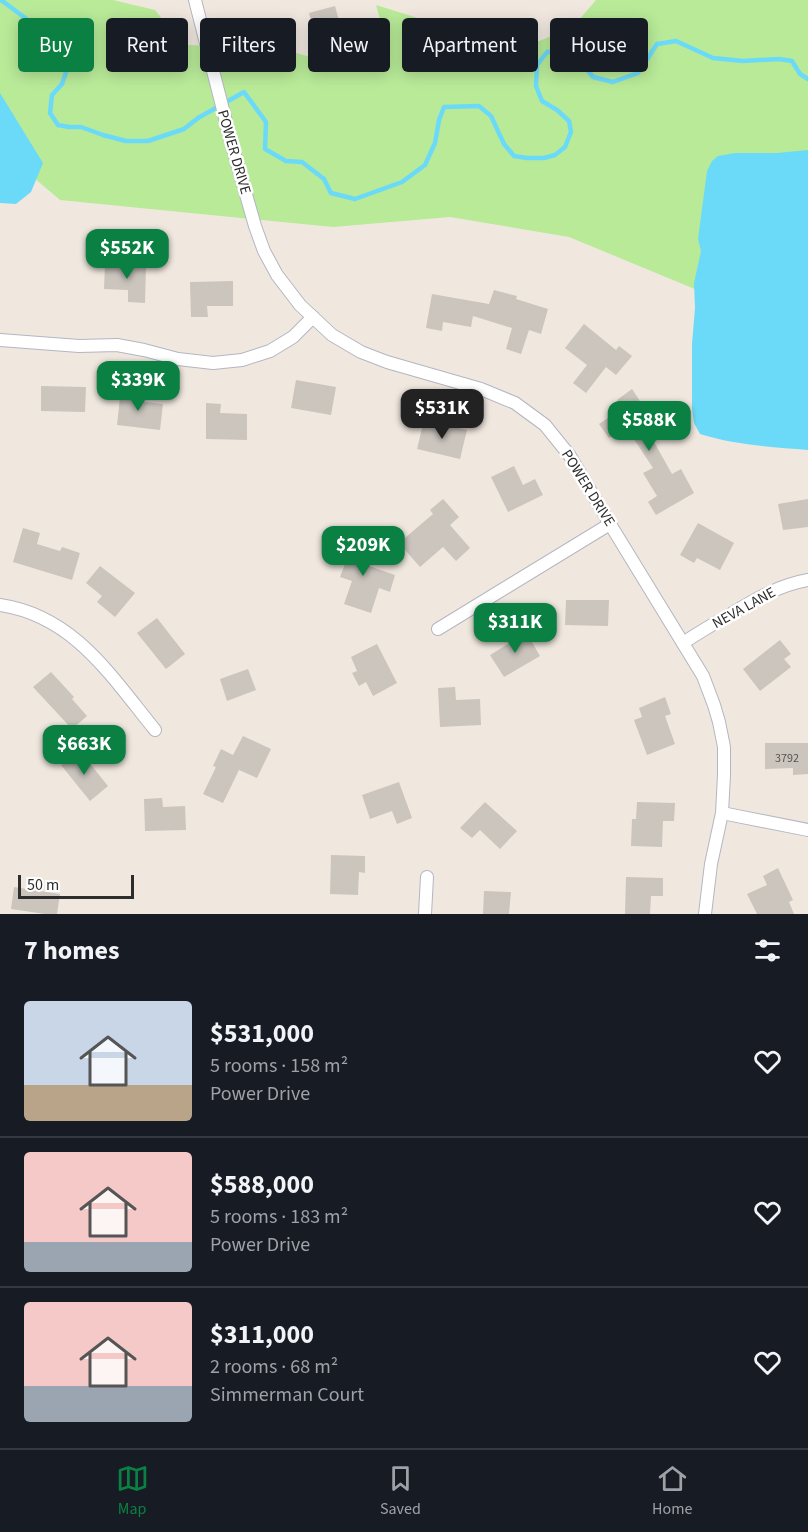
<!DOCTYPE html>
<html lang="en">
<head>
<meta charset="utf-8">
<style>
	:root { --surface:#171b24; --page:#20242c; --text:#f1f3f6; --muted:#9ea1a6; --line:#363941; --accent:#0b8043 }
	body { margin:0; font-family:"Source Sans 3",sans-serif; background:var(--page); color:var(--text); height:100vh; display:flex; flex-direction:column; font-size:22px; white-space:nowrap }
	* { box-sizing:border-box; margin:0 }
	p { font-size:20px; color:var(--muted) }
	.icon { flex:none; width:33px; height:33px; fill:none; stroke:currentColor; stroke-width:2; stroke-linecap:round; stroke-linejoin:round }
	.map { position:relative; height:914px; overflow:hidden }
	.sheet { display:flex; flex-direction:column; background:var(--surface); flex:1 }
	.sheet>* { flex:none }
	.top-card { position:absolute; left:18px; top:18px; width:772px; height:54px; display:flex; gap:12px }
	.scale { position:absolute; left:18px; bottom:15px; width:116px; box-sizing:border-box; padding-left:6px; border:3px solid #2d2d2d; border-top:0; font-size:16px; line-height:21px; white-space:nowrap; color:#2d2d2d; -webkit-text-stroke:4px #fff; paint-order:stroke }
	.price { position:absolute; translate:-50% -51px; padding:0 14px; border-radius:12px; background:var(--accent); color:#fff; font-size:20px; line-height:39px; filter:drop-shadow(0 2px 3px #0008) }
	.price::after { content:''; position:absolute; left:50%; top:36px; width:18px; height:14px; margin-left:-9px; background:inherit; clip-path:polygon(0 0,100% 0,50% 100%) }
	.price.active { background:#222; color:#fff }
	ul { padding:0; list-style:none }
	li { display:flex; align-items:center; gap:18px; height:150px; padding:0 24px }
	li+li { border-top:2px solid var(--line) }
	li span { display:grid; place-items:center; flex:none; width:168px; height:120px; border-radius:6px; color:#555 }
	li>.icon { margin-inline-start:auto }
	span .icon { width:72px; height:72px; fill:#fffc; stroke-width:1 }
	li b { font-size:26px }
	h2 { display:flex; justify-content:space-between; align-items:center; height:72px; padding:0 24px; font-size:26px }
	.tag { padding:0 21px; border-radius:6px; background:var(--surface); box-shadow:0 3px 15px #0003; font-size:21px; line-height:54px }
	.tag.active { background:var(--accent); color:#fff }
	.tab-bar { display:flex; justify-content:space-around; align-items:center; height:84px; border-top:2px solid var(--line); background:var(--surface); font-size:16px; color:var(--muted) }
	.tab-bar a { display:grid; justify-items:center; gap:3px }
	.tab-bar .active { color:var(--accent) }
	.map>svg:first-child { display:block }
	.green { fill:#b8ea98 }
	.water { fill:#6bdaf9 }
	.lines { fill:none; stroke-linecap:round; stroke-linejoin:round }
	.stream { stroke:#6bdaf9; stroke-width:4.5 }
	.building { fill:#cbc5be }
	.street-casing { stroke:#b3b6c2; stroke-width:14 }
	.street { stroke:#fff; stroke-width:12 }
	.labels { text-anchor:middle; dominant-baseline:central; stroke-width:5; stroke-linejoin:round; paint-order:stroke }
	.number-label { font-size:12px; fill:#545351 }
	.street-label { font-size:15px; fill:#2d2d2d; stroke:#fff }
</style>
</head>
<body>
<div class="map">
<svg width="808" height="914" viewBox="0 0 808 914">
	<rect width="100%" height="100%" fill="#f0e8df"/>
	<!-- green -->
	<polygon class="green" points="0,0 113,0 155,10 183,45 233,46 264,44 332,63 359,62 388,48 376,5 437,24 539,41 572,28 596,0 808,0 808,317 743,309 569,237 450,217 333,227 60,200 0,149"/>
	<!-- water -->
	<g class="water">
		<polygon points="0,93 43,163 31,192 16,204 0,203"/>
		<path d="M808 150V450C772 447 735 445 700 434L694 423 692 408V344L695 308 694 283 701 251 698 239 707 171 712 161 718 156 735 153H777Z"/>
	</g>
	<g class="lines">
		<!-- stream -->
		<polyline class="stream" points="1,0 48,35 62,48 69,64 62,84 52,95 50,113 58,125 69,127 81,127 103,135 126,141 148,141 184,129 198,118 244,92 266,122 265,149 286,161 302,162 324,179 331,193 355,199 402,182 425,165 435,143 439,120 444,107 479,106 491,116 504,144 514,156 527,158 544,158 555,155 565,147 571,132 569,121 557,110 542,101 536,86 537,65 547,52 568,51 578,58 593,77 613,82 638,73 657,44 676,41 713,58 743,61 779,59 792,61 800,74 808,79"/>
	</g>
	<!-- building -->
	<g class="building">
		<polygon points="335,6 345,43 318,50 309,13"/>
		<polygon points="105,264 146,265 145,303 128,302 128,290 104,289"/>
		<polygon points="233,281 233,306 207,306 208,317 191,317 190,282"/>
		<polygon points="494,290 517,296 516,299 548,309 541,334 529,330 521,354 506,349 512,328 473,316 471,327 443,322 442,331 426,328 432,294 489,304"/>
		<polygon points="584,324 616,350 619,346 632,356 616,375 606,367 586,393 573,383 587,365 565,348"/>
		<polygon points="296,380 336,387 331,415 291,408"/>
		<polygon points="41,386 86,387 85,412 41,411"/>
		<polygon points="121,388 136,390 135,401 163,404 160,430 117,425"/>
		<polygon points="632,389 663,436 654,442 672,474 681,469 694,493 656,515 648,502 657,496 643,473 653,468 626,427 609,438 599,424 623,408 617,400"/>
		<polygon points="206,403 221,404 220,413 247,414 247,440 206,439"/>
		<polygon points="424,420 467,430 460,459 417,449"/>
		<polygon points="514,466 523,485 535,479 543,495 508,512 491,477"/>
		<polygon points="443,499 459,517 450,525 470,548 456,561 443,547 420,567 399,543 433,514 430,510"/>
		<polygon points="808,499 808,527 783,530 778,504"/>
		<polygon points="698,523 734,543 720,570 697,558 694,563 680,555"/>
		<polygon points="23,528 40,533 37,544 60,551 62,547 80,553 72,580 13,562"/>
		<polygon points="346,541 374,550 369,566 395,575 390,592 379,588 371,613 344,604 352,581 340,577 345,564 339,562"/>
		<polygon points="100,566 135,593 115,617 97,602 102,596 86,583"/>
		<polygon points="566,600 609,600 608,626 565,625"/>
		<polygon points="157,618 185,654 166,669 137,633"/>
		<polygon points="524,628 540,656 504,677 490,655 513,641 510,636"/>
		<polygon points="780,640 791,654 784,659 791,667 760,691 743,669"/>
		<polygon points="377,644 397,683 373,696 366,682 359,686 352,673 357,671 351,657"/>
		<polygon points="248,669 256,690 227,701 220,679"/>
		<polygon points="51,672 74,697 72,699 87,716 72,729 33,687"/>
		<polygon points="455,687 456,700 480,699 481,725 440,727 438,688"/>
		<polygon points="665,697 671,714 665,716 675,744 647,755 634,720 642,717 639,708"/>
		<polygon points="243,736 271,749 257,778 239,770 223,803 203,794 216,767 213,766 221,749 233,755"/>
		<polygon points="765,743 808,743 808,774 793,775 793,768 765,769"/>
		<polygon points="79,750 108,786 90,801 61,765"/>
		<polygon points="399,782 412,818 397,824 392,811 370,819 362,795"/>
		<polygon points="162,798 163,807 185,806 186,830 145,831 144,799"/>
		<polygon points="485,802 517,831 500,849 480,830 472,838 460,828"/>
		<polygon points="637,802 675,803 674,821 663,821 662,847 631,846 632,819 636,819"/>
		<polygon points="331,855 365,856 365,873 359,872 358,895 330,894"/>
		<polygon points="778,868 793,900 789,902 794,914 757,914 747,894 767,885 763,876"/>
		<polygon points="626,877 663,878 663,896 651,896 650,914 625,914"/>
		<polygon points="14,887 60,894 57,914 45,914 11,909"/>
		<polygon points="484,891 511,892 509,914 483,914"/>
	</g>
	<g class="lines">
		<defs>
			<g id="street">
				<polyline points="195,0 233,149 255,226 264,251 277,275 300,305 332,335 361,352 387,362 481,389 515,403 545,425 570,456 610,524 703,676 714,705 719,722 724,747 724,775 722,813 711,864 705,914"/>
				<polyline points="0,340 79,346 117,345 144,350 178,359 213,363 242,360 270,351 293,337 313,317"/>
				<path d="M0 605C74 616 111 676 155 730"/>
				<polyline points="438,629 610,524"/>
				<path d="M683 643C698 633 715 623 731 614 755 599 780 585 808 580"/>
				<polyline points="722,813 808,830"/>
				<polyline points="425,914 427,877"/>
			</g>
		</defs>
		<!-- street casing -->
		<use href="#street" class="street-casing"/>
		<!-- street -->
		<use href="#street" class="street"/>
	</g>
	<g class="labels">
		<!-- number labels -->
		<g class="number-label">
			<text x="787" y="758">3792</text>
		</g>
		<!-- street labels -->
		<g class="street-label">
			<text transform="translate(234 152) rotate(74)">POWER DRIVE</text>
			<text transform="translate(588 488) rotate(58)">POWER DRIVE</text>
			<text transform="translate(744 608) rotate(-29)">NEVA LANE</text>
		</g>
	</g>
</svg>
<div class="scale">50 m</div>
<b class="price" style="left:127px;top:280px">$552K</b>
<b class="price" style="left:138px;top:412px">$339K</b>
<b class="price active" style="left:442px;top:440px">$531K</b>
<b class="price" style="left:649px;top:452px">$588K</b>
<b class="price" style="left:363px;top:577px">$209K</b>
<b class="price" style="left:515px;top:654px">$311K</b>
<b class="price" style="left:84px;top:776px">$663K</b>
<div class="top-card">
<a class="tag active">Buy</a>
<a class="tag">Rent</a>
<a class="tag">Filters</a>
<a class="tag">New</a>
<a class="tag">Apartment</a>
<a class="tag">House</a>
</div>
</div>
<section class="sheet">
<h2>7 homes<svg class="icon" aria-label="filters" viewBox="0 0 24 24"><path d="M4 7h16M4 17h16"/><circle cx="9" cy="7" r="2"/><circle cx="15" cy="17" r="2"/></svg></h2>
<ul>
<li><span style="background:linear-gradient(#c9d6e8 70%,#b9a48a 0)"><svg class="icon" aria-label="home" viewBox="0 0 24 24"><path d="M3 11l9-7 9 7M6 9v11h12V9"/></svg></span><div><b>$531,000</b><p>5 rooms · 158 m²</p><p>Power Drive</p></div><svg class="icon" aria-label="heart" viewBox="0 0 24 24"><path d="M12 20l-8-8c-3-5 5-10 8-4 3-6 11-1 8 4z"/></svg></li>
<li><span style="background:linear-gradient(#f6c9c9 75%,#9aa5b1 0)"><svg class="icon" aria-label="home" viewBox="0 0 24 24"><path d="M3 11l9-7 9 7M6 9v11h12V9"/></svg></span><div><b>$588,000</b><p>5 rooms · 183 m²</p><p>Power Drive</p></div><svg class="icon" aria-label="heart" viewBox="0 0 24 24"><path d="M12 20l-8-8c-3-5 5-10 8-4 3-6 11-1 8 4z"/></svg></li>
<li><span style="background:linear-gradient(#f6c9c9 70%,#9aa5b1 0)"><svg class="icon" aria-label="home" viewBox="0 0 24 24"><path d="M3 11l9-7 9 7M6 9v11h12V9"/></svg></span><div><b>$311,000</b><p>2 rooms · 68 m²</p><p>Simmerman Court</p></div><svg class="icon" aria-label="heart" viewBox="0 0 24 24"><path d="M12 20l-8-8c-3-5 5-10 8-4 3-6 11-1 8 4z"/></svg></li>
</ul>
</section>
<nav class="tab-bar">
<a class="active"><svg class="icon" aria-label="map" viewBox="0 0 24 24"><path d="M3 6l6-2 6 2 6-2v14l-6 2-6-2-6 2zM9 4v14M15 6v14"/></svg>Map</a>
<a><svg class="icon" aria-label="saved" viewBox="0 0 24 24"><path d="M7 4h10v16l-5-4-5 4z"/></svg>Saved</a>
<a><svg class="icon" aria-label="home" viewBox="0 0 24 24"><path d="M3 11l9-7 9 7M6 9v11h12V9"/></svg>Home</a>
</nav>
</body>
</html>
